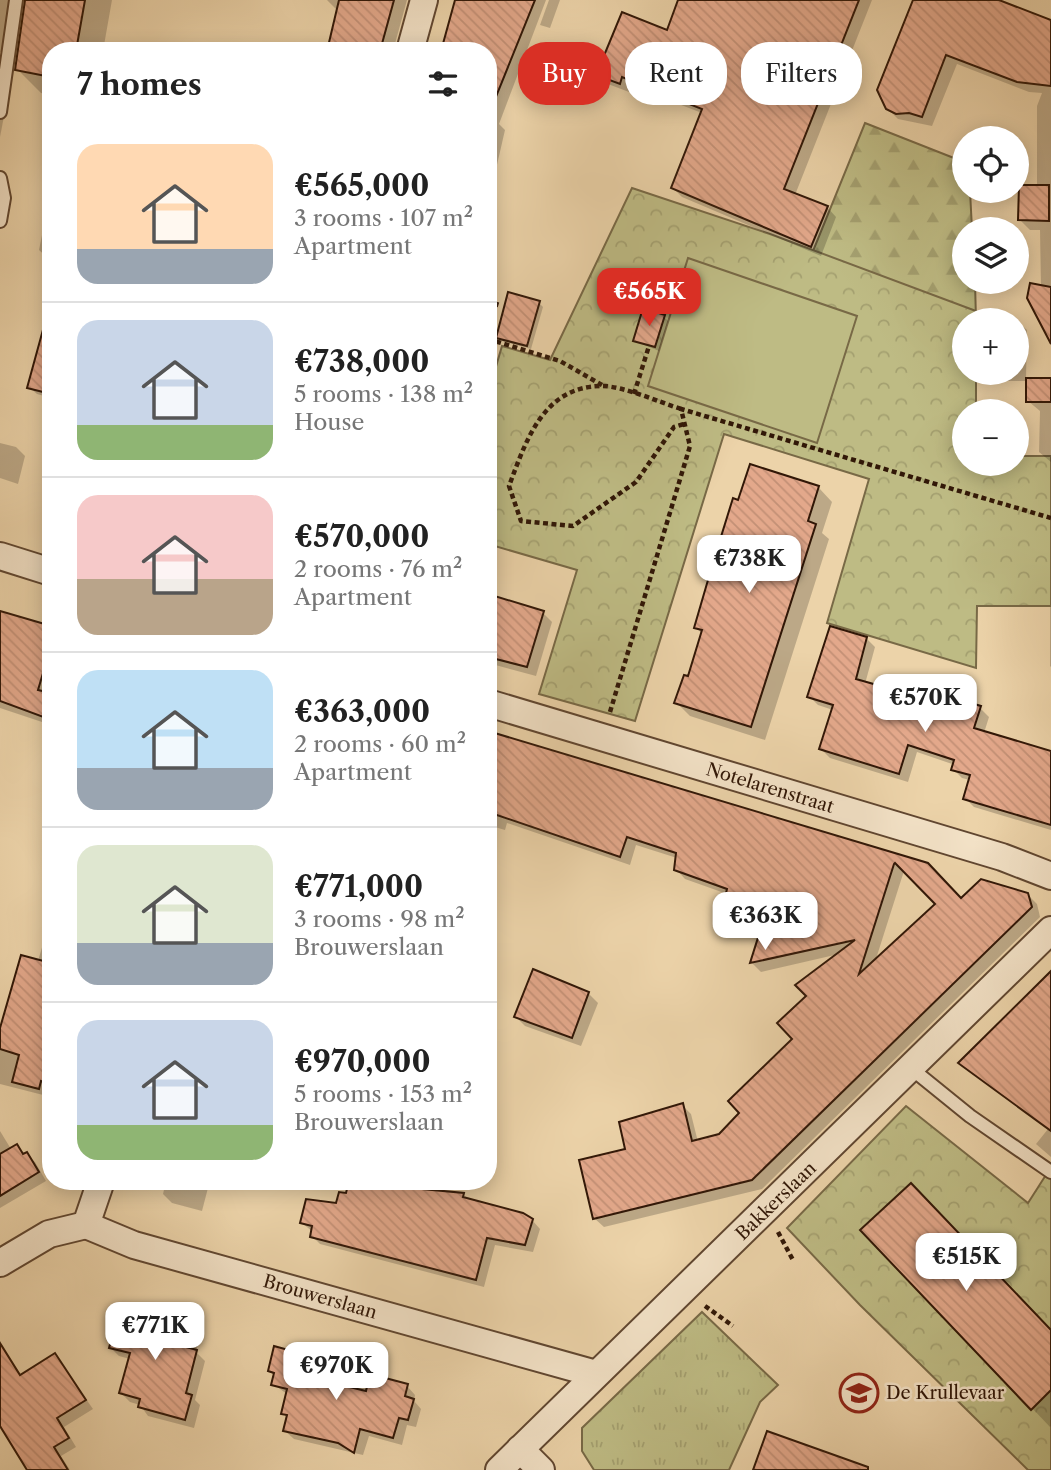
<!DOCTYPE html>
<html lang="en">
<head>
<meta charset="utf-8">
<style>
	:root { --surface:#fff; --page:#f6f6f6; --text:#222; --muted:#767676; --line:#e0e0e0; --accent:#d93025 }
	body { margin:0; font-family:"Libre Caslon Text",serif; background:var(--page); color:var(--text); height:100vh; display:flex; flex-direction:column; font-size:26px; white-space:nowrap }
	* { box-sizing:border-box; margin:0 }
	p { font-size:23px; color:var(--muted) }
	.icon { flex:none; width:38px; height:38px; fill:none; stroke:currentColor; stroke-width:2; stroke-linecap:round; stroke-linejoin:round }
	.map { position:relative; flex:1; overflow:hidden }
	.details { position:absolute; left:42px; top:42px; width:455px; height:1148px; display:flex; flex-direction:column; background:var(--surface); border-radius:28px; box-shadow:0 4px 18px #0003 }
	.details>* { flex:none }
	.banner { position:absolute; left:518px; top:42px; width:427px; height:63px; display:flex; gap:14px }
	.tools { position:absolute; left:952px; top:126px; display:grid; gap:14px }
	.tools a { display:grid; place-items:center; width:77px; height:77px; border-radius:50%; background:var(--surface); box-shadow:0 4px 18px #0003; font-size:35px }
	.price { position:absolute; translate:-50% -60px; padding:0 16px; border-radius:14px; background:#fff; color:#222; font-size:23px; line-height:46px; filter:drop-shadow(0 2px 4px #0008) }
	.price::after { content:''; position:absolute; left:50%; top:42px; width:21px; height:16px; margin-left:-10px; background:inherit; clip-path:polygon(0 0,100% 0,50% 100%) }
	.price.selected { background:var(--accent); color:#fff }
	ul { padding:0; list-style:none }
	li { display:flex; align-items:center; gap:21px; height:175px; padding:0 35px }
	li+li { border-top:2px solid var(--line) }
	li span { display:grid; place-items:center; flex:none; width:196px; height:140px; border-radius:21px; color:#555 }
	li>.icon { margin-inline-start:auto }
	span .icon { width:84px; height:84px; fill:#fffc; stroke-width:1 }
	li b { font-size:30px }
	h2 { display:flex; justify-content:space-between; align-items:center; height:84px; padding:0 35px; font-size:30px }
	.chip { padding:0 24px; border-radius:28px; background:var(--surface); box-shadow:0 4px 18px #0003; font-size:24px; line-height:63px }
	.chip.selected { background:var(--accent); color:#fff }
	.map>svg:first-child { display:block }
	.grass { fill:url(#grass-tufts); stroke:#786946; stroke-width:2 }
	.forest { fill:url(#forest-firs); stroke:#786946; stroke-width:2 }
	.park { fill:url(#park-crowns); stroke:#786946; stroke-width:2 }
	.garden { fill:#bebb84; stroke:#786946; stroke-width:2 }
	.shadow { fill:#0003; fill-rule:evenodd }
	.building { fill:url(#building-back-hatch); stroke:#311707; stroke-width:2; fill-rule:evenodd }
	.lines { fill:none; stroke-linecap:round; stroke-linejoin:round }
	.lane-casing { stroke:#604630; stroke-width:16 }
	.street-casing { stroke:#604630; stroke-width:30 }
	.path { stroke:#311707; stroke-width:4.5; stroke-dasharray:5 3.5; stroke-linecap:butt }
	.lane { stroke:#f3e2c7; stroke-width:12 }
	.street { stroke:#f3e2c7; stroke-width:26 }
	.labels { text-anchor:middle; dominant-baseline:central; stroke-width:5; stroke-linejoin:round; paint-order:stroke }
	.street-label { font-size:18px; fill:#311707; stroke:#f3e2c7 }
	.poi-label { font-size:18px; fill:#311707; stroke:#f3e2c7; text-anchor:start }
</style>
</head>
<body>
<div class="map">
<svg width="1051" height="1470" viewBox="0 0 1051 1470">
	<defs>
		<pattern id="grass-tufts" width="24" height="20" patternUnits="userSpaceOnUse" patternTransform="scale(1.75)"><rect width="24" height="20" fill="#bebb84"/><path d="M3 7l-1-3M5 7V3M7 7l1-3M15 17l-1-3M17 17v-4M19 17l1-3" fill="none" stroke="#a4a070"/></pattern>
		<pattern id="forest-firs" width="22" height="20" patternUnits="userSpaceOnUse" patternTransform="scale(1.75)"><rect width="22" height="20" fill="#bebb84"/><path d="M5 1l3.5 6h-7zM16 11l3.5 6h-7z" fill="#a4a070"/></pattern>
		<pattern id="park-crowns" width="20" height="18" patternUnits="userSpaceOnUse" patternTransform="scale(1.75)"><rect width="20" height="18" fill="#bebb84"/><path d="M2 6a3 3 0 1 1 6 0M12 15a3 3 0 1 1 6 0" fill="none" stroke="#a4a070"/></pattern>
		<pattern id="building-back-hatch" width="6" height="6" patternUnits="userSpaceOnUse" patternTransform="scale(1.75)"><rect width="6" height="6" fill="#e3a88b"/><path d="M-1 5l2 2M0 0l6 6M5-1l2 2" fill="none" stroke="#c39076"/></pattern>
	</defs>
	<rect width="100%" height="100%" fill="#ecd3a9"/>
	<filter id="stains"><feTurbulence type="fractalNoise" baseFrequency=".00286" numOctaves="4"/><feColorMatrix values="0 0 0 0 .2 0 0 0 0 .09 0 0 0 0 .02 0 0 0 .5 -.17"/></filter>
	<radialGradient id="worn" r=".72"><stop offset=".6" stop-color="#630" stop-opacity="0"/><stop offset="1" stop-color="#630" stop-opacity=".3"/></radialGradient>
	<!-- grass -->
	<polygon class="grass" points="702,1312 778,1385 760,1402 729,1470 594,1470 582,1451 582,1428"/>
	<!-- forest -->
	<polygon class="forest" points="865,123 964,162 964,191 970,191 972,229 964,229 964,282 975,282 976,320 964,320 813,251"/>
	<!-- park -->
	<g class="park">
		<polygon points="632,188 770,234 976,311 976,320 964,320 964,373 976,373 976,411 964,411 964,464 1017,464 1017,456 1051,456 1051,606 977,606 976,668 827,623 869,479 724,434 635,721 539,694 577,570 488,544 488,394 502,346 550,360"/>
		<polygon points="906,1106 1028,1203 1051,1167 1051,1470 1028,1470 860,1305 787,1228"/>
	</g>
	<!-- garden -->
	<polygon class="garden" points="688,258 857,316 817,443 648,386"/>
	<!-- shadow -->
	<g class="shadow">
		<polygon points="0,0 112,0 103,51 51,51 51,95 41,93 17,69 19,56 0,52"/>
		<polygon points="327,0 407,0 393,51 329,51 337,10"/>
		<polygon points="456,0 546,0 499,124 505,130 488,204 488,51"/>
		<polygon points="549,0 560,0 550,28 540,25"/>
		<polygon points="680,0 872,0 795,195 827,207 836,217 821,256 682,197 673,188 702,113 632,86 629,92 608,84 598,74 668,32"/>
		<polygon points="915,0 996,0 1051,22 1051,330 1041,287 1040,230 1030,230 1020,220 1037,187 1037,106 1042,93 1029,92 957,64 932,126 898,119 887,108"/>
		<polygon points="0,100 6,106 0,137"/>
		<polygon points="51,190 51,261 39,250"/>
		<polygon points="539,303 543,307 531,349 502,341 497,337"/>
		<polygon points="664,317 668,321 659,351 635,341"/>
		<polygon points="1017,321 1027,330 1026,379 1051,380 1051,462 1039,452 1040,411 1028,401 1028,381 991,381 983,373 1017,373"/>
		<polygon points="51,365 51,398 37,394 29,387"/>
		<polygon points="0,443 16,447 25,456 18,484 0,478"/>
		<polygon points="751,466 819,488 832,502 822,533 829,539 765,740 690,716 676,702 689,678 702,634 696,627"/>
		<polygon points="51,508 51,526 47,522"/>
		<polygon points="488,600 543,613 552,622 536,676 488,663"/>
		<polygon points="1050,607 1051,607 1051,667 1050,666"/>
		<polygon points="0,613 51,630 51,725 0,708"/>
		<polygon points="866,638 875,647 865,684 931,703 980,708 989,717 984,733 1051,753 1051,830 974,807 965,798 970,780 962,778 953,769 955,765 917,752 908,782 830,758 821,749 833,710 818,705 809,696"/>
		<path d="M488 734 927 865 962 900 1027 894 1037 904 1040 917 762 1189 604 1227 594 1218 627 1150 682 1105 691 1114 698 1142 720 1136 742 1113 794 1039 808 996 839 954 761 972 752 963 768 911 737 902 730 895 685 879 676 869 677 858 636 845 630 865 507 823 505 830 488 825ZM904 870 937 904 875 962 903 874Z"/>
		<polygon points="51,917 51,1089 47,1096 0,1084 0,1024 3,1024 38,961"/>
		<polygon points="1051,973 1051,1157 1036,1144 1048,1129 961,1063"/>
		<polygon points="588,993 598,1003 581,1046 525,1026 516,1017"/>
		<polygon points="0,1131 11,1149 16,1146 35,1162 46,1181 0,1208"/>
		<polygon points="166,1181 206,1181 209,1184 202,1211 172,1203 163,1194"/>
		<polygon points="351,1181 423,1181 421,1191 463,1195 468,1200 532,1220 540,1229 533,1252 495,1245 484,1287 320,1244 312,1236 313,1232 302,1223 338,1205 347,1195"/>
		<polygon points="191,1328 199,1337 196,1352 205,1361 195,1400 200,1405 194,1428 148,1416 140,1405 130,1402 121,1393 130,1359 119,1356 110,1347"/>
		<polygon points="1051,1332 1051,1426 1050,1427 1032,1408"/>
		<polygon points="2,1350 22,1376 55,1355 93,1409 64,1427 76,1447 61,1456 70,1470 32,1470 0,1424"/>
		<polygon points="316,1360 324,1368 321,1382 367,1393 407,1386 415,1395 414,1401 421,1409 416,1427 407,1425 402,1445 369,1436 363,1455 294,1439 285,1431 288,1419 283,1413 287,1394 273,1384 275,1376 270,1371"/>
	</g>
	<!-- building -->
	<g class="building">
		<polygon points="25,0 85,0 76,51 51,51 51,77 15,70"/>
		<polygon points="339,0 394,0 380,51 327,51"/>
		<polygon points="455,0 535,0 489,114 488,51 441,51"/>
		<polygon points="678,0 859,0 784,189 828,206 811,247 671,188 702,109 622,77 620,84 596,75 622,12 667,30"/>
		<polygon points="913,0 999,0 1051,20 1051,86 1017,82 946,55 922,117 909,113 896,114 886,109 877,90"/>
		<polygon points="1019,185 1049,185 1049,221 1018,220"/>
		<polygon points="1030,283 1051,287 1051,344 1027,298"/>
		<polygon points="508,292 540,301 527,346 496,338"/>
		<polygon points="643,308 665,315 655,347 633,341"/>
		<polygon points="44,326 51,327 51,394 27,388"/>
		<rect x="1026" y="378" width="25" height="24"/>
		<polygon points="750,464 819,486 808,521 816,524 751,727 674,703 684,675 688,676 702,630 694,628 715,556 733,498 738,500"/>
		<polygon points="488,594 544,611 527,667 488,657"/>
		<polygon points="0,611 48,625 44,640 51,642 51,646 38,690 51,693 46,718 0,701"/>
		<polygon points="830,626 867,637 856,679 930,700 933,692 981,706 974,728 1051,751 1051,825 963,799 970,775 951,770 954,760 908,745 899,774 819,749 833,705 807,697"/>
		<path d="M488 731 928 863 961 898 981 879 1028 893 1032 907 752 1180 593 1219 579 1160 625 1149 619 1122 683 1103 692 1141 719 1134 739 1113 728 1101 792 1039 777 1023 806 996 795 985 855 940 750 963 768 906 726 893 727 889 674 870 676 853 627 837 620 857 488 812ZM895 863 935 904 859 974 894 864Z"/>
		<polygon points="21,955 51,963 51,1084 41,1081 39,1089 12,1082 19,1055 0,1049 0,1028"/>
		<polygon points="533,969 589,992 572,1038 514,1017"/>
		<polygon points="1051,971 1051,1131 958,1063"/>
		<polygon points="17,1144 23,1154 27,1152 39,1172 0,1196 0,1154"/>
		<polygon points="349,1181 413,1181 412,1188 464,1193 463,1197 523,1213 533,1219 525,1245 487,1238 476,1280 310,1237 312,1226 300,1223 306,1199 336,1203 339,1192 346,1193"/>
		<polygon points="911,1183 1051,1330 1051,1390 1031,1410 860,1230"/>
		<polygon points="119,1310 134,1314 135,1311 192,1326 186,1347 197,1350 186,1393 192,1395 185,1420 138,1407 140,1399 119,1393 130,1353 109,1348"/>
		<polygon points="0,1343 20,1375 55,1353 86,1400 57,1418 69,1438 54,1447 68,1470 27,1470 0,1426"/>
		<polygon points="274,1346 317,1358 312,1378 366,1391 370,1374 408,1384 405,1396 414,1399 408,1420 399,1418 393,1438 360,1429 354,1453 338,1443 283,1431 287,1415 281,1414 287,1389 271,1385 274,1373 268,1371"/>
		<polygon points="767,1431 868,1467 868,1470 753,1470"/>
	</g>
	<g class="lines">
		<defs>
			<g id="lane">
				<polyline points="0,112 16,0"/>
				<polyline points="0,178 4,198 0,221"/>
				<polyline points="912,1069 970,1116 1051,1172"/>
			</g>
			<g id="street">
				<polyline points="410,51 424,0"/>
				<polyline points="0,556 51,572"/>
				<polyline points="488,703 1002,857 1051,876"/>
				<polyline points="86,1225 134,1245 596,1374"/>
				<polyline points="0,1263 49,1234 86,1225 101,1181"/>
				<polyline points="520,1449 541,1470"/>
				<polyline points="499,1470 1051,930"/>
			</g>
		</defs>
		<!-- lane casing -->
		<use href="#lane" class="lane-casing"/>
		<!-- street casing -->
		<use href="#street" class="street-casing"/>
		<!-- path -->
		<g class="path">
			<polyline points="488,331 498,299"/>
			<polyline points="488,339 560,361 602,385"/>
			<polyline points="634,394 649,346"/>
			<path d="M681 409C659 402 623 386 602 386 543 386 526 441 509 486L521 521 573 526 636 482 674 427 684 424"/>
			<polyline points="610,712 690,446 681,409 1051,518"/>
			<polyline points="778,1232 794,1262"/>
			<polyline points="705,1306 733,1326"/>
		</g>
		<!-- lane -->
		<use href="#lane" class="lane"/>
		<!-- street -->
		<use href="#street" class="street"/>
	</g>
	<!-- icons -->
	<defs>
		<symbol id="school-ring" viewBox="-11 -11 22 22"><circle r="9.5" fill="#f3e2c7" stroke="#8f2418" stroke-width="1.5"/><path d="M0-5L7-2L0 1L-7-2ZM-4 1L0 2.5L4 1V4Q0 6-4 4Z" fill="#8f2418"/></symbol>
	</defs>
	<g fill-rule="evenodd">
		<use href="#school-ring" x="837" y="1371" width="44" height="44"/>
	</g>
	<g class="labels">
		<!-- street labels -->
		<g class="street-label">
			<text transform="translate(770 788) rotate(17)">Notelarenstraat</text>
			<text transform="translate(776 1201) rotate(-44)">Bakkerslaan</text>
			<text transform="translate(320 1297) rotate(16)">Brouwerslaan</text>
		</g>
		<!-- poi labels -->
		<g class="poi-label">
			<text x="886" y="1393">De Krullevaar</text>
		</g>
	</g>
	<rect width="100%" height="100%" filter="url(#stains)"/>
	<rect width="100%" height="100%" fill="url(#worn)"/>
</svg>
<div class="tools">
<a><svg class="icon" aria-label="locate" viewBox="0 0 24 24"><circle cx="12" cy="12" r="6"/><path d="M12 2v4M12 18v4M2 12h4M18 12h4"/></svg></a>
<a><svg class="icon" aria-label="layers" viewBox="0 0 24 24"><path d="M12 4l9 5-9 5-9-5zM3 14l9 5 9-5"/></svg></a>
<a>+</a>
<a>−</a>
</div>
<b class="price selected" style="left:649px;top:328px">€565K</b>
<b class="price" style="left:749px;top:595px">€738K</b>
<b class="price" style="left:925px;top:734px">€570K</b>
<b class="price" style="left:765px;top:952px">€363K</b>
<b class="price" style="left:966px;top:1293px">€515K</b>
<b class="price" style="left:155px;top:1362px">€771K</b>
<b class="price" style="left:336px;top:1402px">€970K</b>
<div class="banner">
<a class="chip selected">Buy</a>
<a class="chip">Rent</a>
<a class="chip">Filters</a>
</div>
<section class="details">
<h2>7 homes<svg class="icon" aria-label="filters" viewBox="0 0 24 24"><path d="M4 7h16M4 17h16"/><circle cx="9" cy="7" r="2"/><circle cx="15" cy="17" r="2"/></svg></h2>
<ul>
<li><span style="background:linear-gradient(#ffd9b3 75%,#9aa5b1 0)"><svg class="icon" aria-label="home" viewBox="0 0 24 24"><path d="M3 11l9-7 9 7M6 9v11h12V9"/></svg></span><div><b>€565,000</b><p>3 rooms · 107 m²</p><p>Apartment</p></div></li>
<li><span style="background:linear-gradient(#c9d6e8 75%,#8fb573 0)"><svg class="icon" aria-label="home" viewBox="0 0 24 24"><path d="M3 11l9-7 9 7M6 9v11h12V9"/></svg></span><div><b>€738,000</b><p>5 rooms · 138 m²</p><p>House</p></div></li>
<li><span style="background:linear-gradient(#f6c9c9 60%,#b9a48a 0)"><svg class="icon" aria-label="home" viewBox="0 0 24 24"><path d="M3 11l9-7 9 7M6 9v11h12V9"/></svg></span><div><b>€570,000</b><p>2 rooms · 76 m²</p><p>Apartment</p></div></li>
<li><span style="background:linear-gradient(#bfe0f5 70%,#9aa5b1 0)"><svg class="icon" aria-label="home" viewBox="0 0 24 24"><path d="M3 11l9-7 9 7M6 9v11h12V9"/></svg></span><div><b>€363,000</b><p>2 rooms · 60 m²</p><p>Apartment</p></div></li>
<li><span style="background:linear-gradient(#dfe7d0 70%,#9aa5b1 0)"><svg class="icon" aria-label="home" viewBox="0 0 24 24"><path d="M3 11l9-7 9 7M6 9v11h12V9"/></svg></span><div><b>€771,000</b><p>3 rooms · 98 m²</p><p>Brouwerslaan</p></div></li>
<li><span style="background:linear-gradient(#c9d6e8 75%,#8fb573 0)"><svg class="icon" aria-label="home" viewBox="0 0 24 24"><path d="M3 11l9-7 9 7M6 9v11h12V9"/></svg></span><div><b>€970,000</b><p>5 rooms · 153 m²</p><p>Brouwerslaan</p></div></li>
</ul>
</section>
</div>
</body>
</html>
